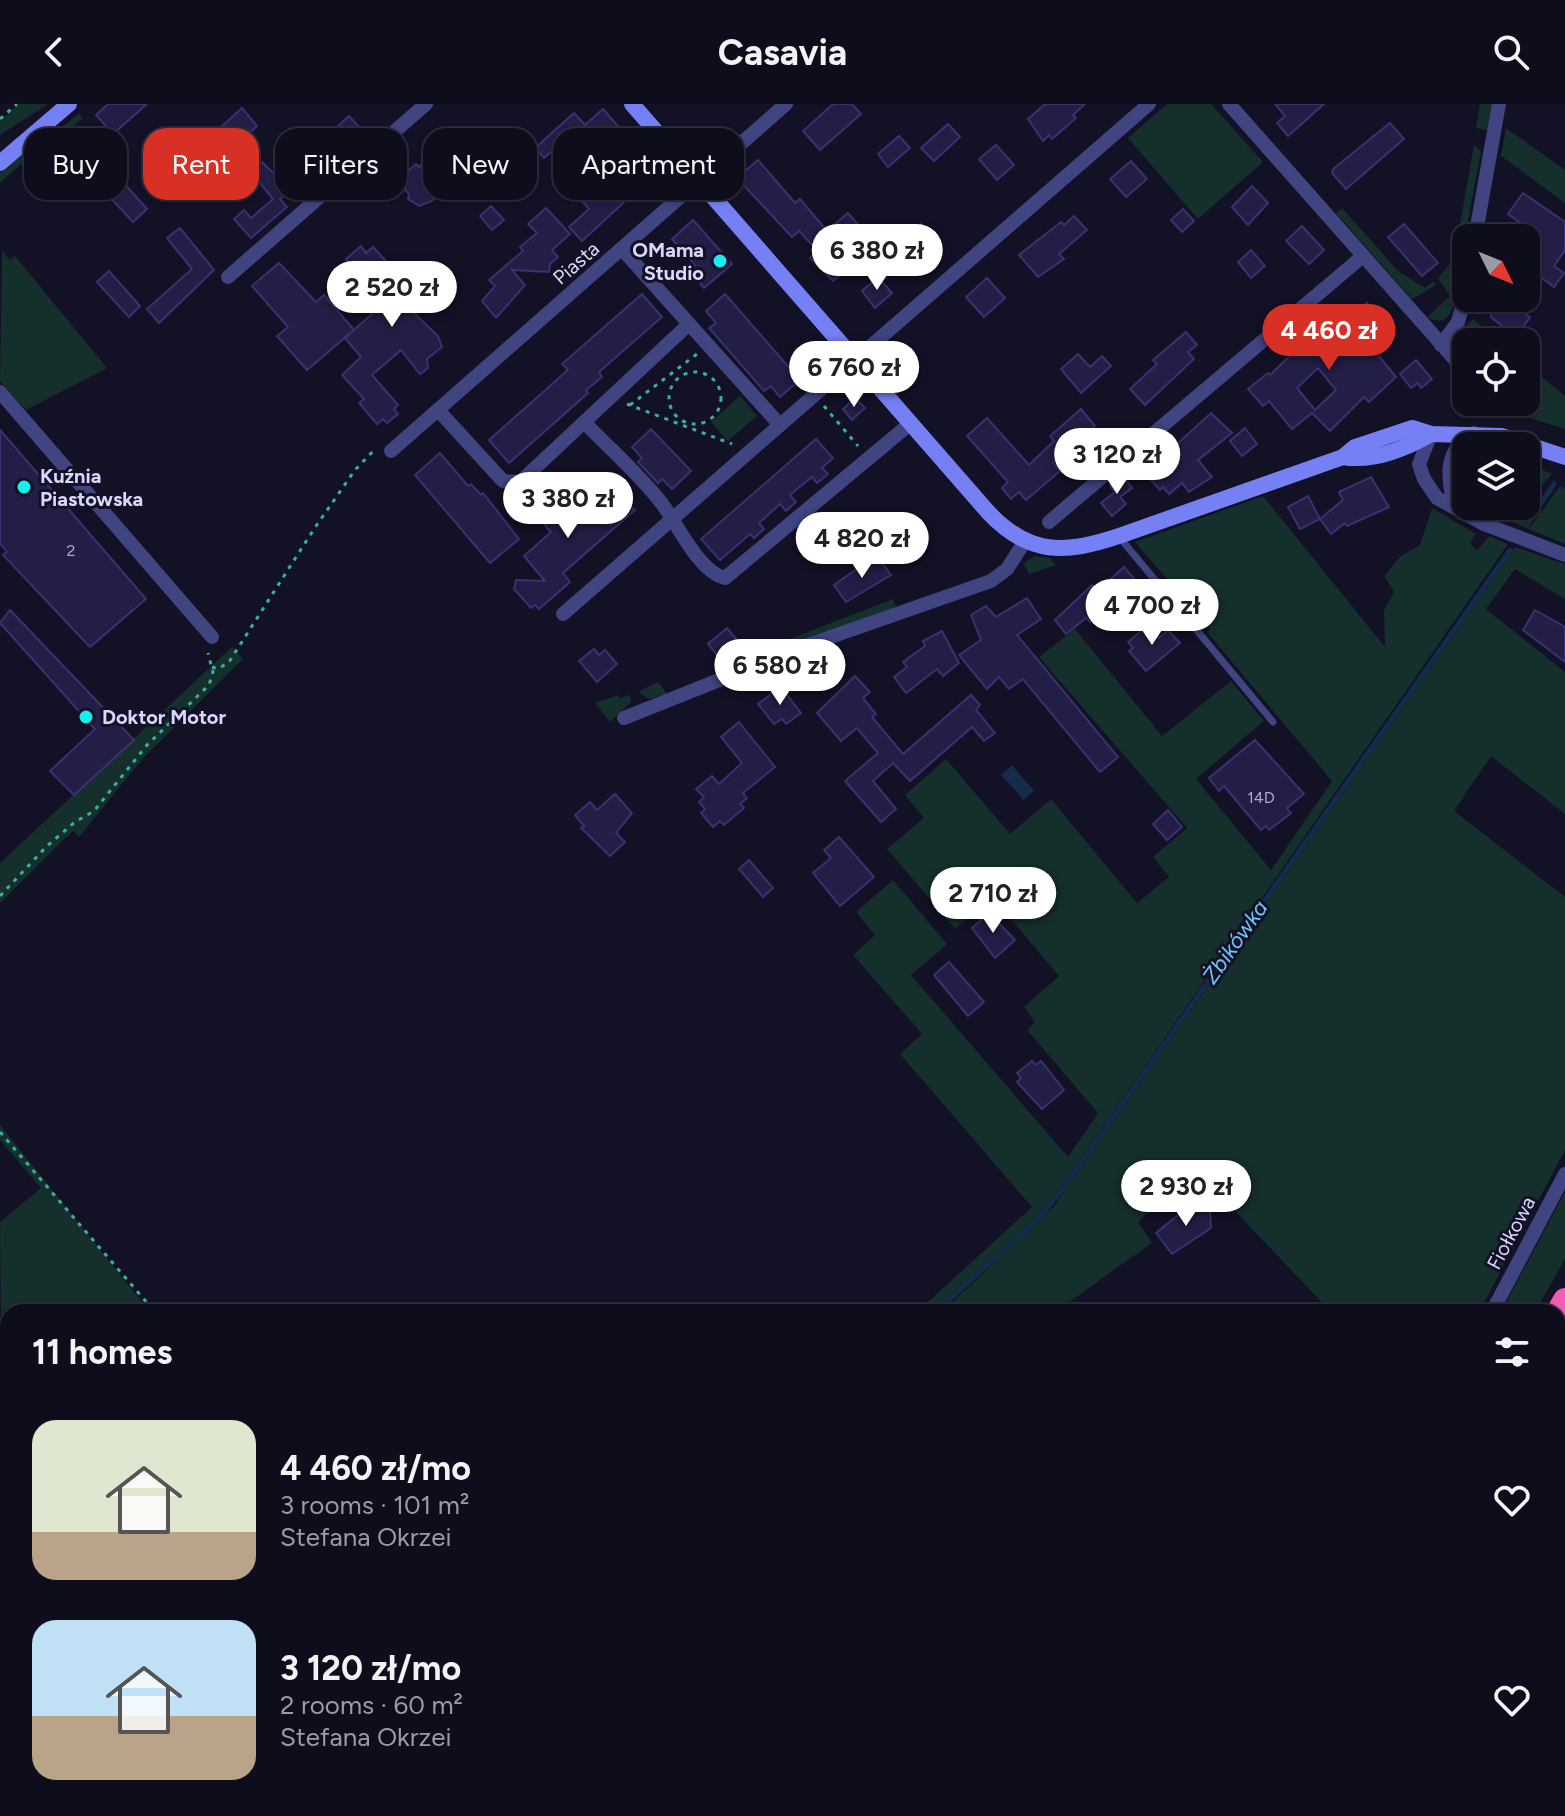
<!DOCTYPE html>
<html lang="en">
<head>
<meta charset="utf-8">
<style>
	:root { --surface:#0e0d1c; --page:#1c1b29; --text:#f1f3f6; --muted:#9b9ca3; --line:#2e2d3b; --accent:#d93025 }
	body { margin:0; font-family:Figtree,sans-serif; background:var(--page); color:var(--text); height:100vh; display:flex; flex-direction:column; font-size:30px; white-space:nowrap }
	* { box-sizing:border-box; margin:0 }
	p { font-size:26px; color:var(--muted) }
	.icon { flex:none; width:44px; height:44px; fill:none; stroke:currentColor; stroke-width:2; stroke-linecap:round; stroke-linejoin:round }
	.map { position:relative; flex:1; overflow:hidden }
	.panel { position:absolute; left:0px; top:1200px; width:1566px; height:512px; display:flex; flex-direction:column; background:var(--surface); border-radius:24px 24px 0 0; box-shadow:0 2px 6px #0004,0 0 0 2px var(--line) }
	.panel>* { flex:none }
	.guide { position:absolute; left:24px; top:24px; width:800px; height:72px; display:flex; gap:16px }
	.needle { width:52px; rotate:133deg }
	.buttons { position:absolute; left:1452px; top:120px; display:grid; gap:16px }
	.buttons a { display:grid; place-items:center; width:88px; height:88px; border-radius:16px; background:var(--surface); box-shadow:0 2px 6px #0004,0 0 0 2px var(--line); font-size:40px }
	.price { position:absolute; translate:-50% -68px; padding:0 18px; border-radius:28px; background:#fff; color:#222; font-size:26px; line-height:52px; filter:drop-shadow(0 2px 4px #0008) }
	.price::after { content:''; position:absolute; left:50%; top:48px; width:24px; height:18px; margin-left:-12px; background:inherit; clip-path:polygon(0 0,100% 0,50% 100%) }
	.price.selected { background:var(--accent); color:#fff }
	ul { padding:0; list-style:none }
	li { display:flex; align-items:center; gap:24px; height:200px; padding:0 32px }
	li span { display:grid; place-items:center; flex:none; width:224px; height:160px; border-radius:24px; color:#555 }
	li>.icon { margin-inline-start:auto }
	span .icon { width:96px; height:96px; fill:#fffc; stroke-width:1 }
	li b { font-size:34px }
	h2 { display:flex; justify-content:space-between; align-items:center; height:96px; padding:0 32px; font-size:34px }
	.tag { padding:0 28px; border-radius:24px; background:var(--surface); box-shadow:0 2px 6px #0004,0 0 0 2px var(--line); font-size:28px; line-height:72px }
	.tag.selected { background:var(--accent); color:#fff }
	header { display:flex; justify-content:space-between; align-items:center; height:104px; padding:0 32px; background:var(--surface); font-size:36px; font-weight:700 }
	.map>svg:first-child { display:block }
	.green { fill:#152f2c }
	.water { fill:#122c49 }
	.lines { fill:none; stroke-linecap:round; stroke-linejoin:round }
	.stream { stroke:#122c49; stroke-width:5 }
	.building { fill:#221e45; stroke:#38326f; stroke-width:2; fill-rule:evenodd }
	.path { stroke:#39b09d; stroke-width:3; stroke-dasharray:4 6; stroke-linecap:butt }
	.lane { stroke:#404481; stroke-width:7 }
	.street { stroke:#404481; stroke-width:14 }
	.secondary { stroke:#7680f5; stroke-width:16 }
	.highway { stroke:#f35cb4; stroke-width:24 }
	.poi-dot { fill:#13eeee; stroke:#131126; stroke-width:3 }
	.labels { text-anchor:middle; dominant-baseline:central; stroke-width:6; stroke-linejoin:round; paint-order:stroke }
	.number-label { font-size:16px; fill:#abaace }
	.poi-label { font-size:20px; font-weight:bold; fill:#d9d8fc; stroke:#131126; text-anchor:start }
	.street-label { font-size:20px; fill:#d9d8fc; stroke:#131126 }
	.water-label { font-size:22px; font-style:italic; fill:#6ec4f5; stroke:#131126 }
</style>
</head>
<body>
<header><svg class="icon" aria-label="back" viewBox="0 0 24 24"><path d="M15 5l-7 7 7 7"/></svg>Casavia<svg class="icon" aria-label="search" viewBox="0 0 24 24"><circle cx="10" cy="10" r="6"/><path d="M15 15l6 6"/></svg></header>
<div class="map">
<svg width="1565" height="1712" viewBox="0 0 1565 1712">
	<rect width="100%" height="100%" fill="#131126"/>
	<!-- green -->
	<g class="green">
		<polygon points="19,0 48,0 0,31 0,17"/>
		<polygon points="1167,0 1211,0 1263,58 1198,115 1128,34"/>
		<polygon points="1480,0 1492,0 1487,26 1476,24"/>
		<polygon points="79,9 83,14 43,47 39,43"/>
		<polygon points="1506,24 1565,66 1565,99 1501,52"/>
		<polygon points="1474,41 1481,47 1465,134 1456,143"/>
		<polygon points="24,48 30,52 0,79 0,69"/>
		<polygon points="1342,104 1398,167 1425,184 1434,177 1436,181 1412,195 1336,109"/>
		<polygon points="2,147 10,156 15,152 107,264 26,306 0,277"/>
		<path d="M1453 155 1460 162C1458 181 1456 231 1427 213L1450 192 1438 174Z"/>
		<path d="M1473 215 1499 238H1466V259C1455 244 1459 227 1473 215Z"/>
		<polygon points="1540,271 1565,292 1565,325 1527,313 1483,305 1478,298 1487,303 1495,298 1526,298 1526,280"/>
		<polygon points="740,292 757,312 728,337 711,318"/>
		<polygon points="1526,359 1552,370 1526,400"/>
		<polygon points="1560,382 1565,385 1565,440 1474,402 1524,402 1516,413 1531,422"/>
		<polygon points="1263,392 1385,543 1384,506 1394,488 1384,472 1401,452 1420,441 1432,404 1476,430 1470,439 1477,447 1489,432 1508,440 1059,1086 1038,1112 933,1208 917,1208 1032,1103 900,950 922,930 853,851 875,831 856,808 893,776 947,840 911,871 1068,1053 1098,1009 1027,926 1035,918 1024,903 1059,872 992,793 955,825 887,745 924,714 905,691 946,655 1010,730 1051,695 1137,799 1169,773 1153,753 1187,724 1039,553 1075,525 1162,632 1231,577 1264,617 1196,675 1271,766 1332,677 1207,528 1210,525 1135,438"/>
		<polygon points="1515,443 1565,460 1565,495 1515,465 1486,505 1565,568 1565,710 1491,652 1454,707 1565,793 1565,1046 1479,1208 1331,1208 1195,1065 1138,1118 1152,1139 1055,1208 942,1208 1054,1102"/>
		<polygon points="1035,452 1050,454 1056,461 1029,470 1024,459"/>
		<polygon points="893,495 896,504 768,547 766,544"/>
		<polygon points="232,543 243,555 143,654 79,733 74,727 64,735 0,799 0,759"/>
		<polygon points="658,578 667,590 649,595 638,588"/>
		<polygon points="618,591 620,594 630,591 631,598 610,618 595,599"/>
		<polygon points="0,1021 150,1208 8,1208 8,1428 3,1432 0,1118 41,1084 0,1036"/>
		<polygon points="1565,1088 1565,1155 1535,1208 1501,1208"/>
		<polygon points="1565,1219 1565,1400 1558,1413 1558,1231"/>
		<polygon points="1565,1459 1565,1531 1558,1543 1558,1472"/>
		<polygon points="1565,1587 1565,1712 1481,1712 1486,1704 1558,1704 1558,1598"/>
		<polygon points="255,1704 296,1704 285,1712 244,1712"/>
		<polygon points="1237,1704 1291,1704 1289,1712 1232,1712"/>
		<polygon points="1403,1704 1448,1704 1442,1712 1397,1712"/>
	</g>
	<!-- water -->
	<polygon class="water" points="1012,661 1034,687 1024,696 1001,671"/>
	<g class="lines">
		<!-- stream -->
		<g class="stream">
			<polyline points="1530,400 1537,405"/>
			<polyline points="1528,419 1554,380"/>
			<polyline points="936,1208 1038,1115 1062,1086 1510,446"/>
			<polyline points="236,1712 247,1704"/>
		</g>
	</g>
	<!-- building -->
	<g class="building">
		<polygon points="108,0 147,0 113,30 96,11"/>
		<polygon points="833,0 852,0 861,10 820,46 803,27"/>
		<polygon points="1045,0 1085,0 1073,11 1076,14 1052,35 1049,31 1043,37 1028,15"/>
		<polygon points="1275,0 1324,0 1288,32 1277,19 1285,12"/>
		<polygon points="242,4 257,22 231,45 245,61 229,75 212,55 208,59 190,36 202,27 209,34"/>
		<polygon points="603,5 628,34 618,42 648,76 582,137 569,123 589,105 576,90 590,77 559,41 544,54 535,44 574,9 585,21"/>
		<polygon points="349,12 365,29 338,54 333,49 280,95 287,103 251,134 234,115 244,106 251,114 273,95 251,68 262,58 273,69 300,45 306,52"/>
		<polygon points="1390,19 1404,35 1346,85 1332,69 1333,65"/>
		<polygon points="948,20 960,33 934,57 921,44"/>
		<polygon points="899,32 910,44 888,63 878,50"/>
		<polygon points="996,41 1014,61 997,76 979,55"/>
		<polygon points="97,49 147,105 133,118 104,87 100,91 78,67"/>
		<polygon points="426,56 447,80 432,97 419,102 408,95 409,90 397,76 416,60 419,63"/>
		<polygon points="758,56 795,99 800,95 827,127 848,109 870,135 873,132 885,145 871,157 865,150 833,177 810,154 818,147 799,127 792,133 737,74"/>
		<polygon points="1131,57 1147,75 1126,93 1110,75"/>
		<polygon points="1252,82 1268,99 1248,121 1232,103"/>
		<polygon points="1523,89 1565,118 1565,146 1554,162 1564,169 1554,183 1526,162 1526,156 1541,134 1508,110"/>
		<polygon points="491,102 504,116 492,126 480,112"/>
		<polygon points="546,104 570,130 552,146 558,153 550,160 549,168 512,166 525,181 496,214 482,197 495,182 489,176 523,147 520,143 537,129 528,120"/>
		<polygon points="1183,105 1194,117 1182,128 1171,116"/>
		<polygon points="1074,112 1087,126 1059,150 1064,155 1038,173 1019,151 1061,118 1064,121"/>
		<polygon points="693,116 732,160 704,184 689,166 695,161 672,135"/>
		<polygon points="921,120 938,138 921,153 905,135"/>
		<polygon points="1404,120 1438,159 1422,172 1388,133"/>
		<polygon points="1302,122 1324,146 1309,160 1286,137"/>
		<polygon points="180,124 214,166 159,219 147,205 192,165 167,134"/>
		<polygon points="361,142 366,149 373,143 395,167 405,158 419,174 438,158 453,175 415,210 438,232 442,243 427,255 428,264 420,270 401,246 372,271 398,301 394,305 398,310 387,319 383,315 377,320 359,299 364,295 342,271 361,253 345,234 395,189 374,166 364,175 346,155"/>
		<polygon points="1251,146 1265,162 1251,174 1238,158"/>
		<polygon points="279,159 316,198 324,191 354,226 307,266 277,232 288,223 252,182"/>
		<polygon points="109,167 140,202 129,213 97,178"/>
		<polygon points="878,173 892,189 875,204 862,187"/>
		<polygon points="987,174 1005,194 984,213 966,193"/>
		<polygon points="642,190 662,213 599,268 602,273 586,286 588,289 509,359 489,336 568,266 562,260"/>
		<polygon points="725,190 800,276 780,293 771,282 764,287 709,224 716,219 706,207"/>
		<polygon points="1493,194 1503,194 1530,213 1516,233 1491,213"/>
		<path d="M1367 199 1392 229 1373 245 1396 273 1369 298 1364 293 1330 327 1312 309 1292 325 1269 297 1263 302 1248 285 1268 269 1270 271 1324 219 1333 229ZM1318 264 1336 286 1315 306 1297 284Z"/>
		<polygon points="1186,228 1197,241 1188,248 1194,255 1145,301 1130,285 1157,260 1153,256"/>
		<polygon points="1078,250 1090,263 1102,252 1111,262 1081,289 1061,265"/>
		<polygon points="1416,256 1432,275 1421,284 1418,279 1411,284 1400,270"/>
		<polygon points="855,294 865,304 852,316 843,305"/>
		<polygon points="1081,305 1095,322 1053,359 1060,367 1026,396 1019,388 1011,395 1002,384 1008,378 967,332 987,314 1029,361 1054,337 1050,332"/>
		<polygon points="1211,309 1232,329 1198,356 1212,373 1189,388 1182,379 1169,390 1163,383 1160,386 1145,369"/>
		<polygon points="1245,324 1257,340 1242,352 1230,337"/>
		<polygon points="651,325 691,367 672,385 662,375 658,379 638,358 642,354 632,343"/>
		<polygon points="0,326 146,495 90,543 3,451 7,448 0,439"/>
		<polygon points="816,335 833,354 822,364 828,370 817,379 812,373 790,391 796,398 786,407 780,400 759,419 764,425 754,434 750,430 720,456 701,435"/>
		<polygon points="440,349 468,382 471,380 481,391 483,389 519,435 490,459 415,371"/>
		<polygon points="1123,372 1132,384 1120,393 1126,400 1112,412 1101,399 1115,388 1110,382"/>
		<polygon points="1371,373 1389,403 1347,422 1345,419 1331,430 1320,415 1343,396 1339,388"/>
		<polygon points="605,379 635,406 563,469 570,478 539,505 535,501 531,504 514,485 516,476 545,477 524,452 551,428 524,398 537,386 564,416"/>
		<polygon points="1308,392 1320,415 1300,425 1288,403"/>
		<polygon points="856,411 865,421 851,437 841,425"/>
		<polygon points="880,456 891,471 846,498 834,481 868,457 872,461"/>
		<polygon points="1124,463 1136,477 1090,518 1086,514 1066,530 1055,516 1092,481 1097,487"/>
		<polygon points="1027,494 1041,515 1017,531 1118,653 1100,668 1023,575 1009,585 999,573 987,585 959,551 981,536 971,511 986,502 996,513"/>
		<polygon points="10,506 134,636 74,691 50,667 95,625 0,519"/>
		<polygon points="1535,506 1565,523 1565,558 1523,526"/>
		<polygon points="1148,521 1159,534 1168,526 1180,539 1146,567 1129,547 1133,544 1128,538"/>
		<polygon points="727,524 742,542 720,555 708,540"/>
		<polygon points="942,527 959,559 943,572 937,565 906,589 894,573 907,563 903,558 925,542 923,537"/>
		<polygon points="594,545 599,551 605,546 617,560 597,578 579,557"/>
		<polygon points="855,572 870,588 863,594 876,610 872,613 903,650 971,591 980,601 976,606 995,629 984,637 972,623 910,677 893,659 873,677 896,705 881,718 845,677 878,649 857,624 841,637 817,609"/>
		<polygon points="781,583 801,609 786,620 782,615 774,620 758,600"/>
		<polygon points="739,618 775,663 743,689 747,694 740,700 744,704 724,721 720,717 713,723 701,709 705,705 699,698 704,693 696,685 712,672 719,680 742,659 721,633"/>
		<polygon points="1255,636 1304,690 1287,704 1291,709 1269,726 1266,722 1261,726 1224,682 1219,687 1209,674"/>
		<polygon points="615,690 632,709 616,729 625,738 610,752 581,724 584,722 575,711 590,698 597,706"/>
		<polygon points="1168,706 1182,723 1167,736 1153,720"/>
		<polygon points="839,733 874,773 840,802 813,769 831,754 824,746"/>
		<polygon points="749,756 773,784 763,793 739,765"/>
		<polygon points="989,809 1015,836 995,854 972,824"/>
		<polygon points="949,858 984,898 968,912 934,871"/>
		<polygon points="1032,957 1036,961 1041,957 1064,986 1042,1005 1017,978 1021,974 1017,969"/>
		<polygon points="1193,1099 1210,1106 1211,1124 1172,1150 1156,1129"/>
	</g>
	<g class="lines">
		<!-- path -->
		<g class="path">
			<polyline points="0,15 17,0"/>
			<circle cx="695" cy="294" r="26"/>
			<polyline points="627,300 732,340"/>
			<polyline points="630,301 697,250"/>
			<polyline points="824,302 858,342"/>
			<polyline points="212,563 218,565 229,558 314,425 355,366 376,344"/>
			<polyline points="0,792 47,742 75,718 94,707 147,641 209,581 213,568 208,549"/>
			<polyline points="0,1028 155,1208"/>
		</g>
		<!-- lane -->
		<polyline class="lane" points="1120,434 1273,618"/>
		<!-- street -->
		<g class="street">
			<polyline points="1229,0 1466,268"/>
			<polyline points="1475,134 1499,0"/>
			<polyline points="622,145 779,320"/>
			<polyline points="228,173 426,0"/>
			<polyline points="1441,241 1458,218 1466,189"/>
			<polyline points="0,288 212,533"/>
			<polyline points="438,306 503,377 520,378 689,220"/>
			<path d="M586 320C611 346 641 372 663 401 678 421 699 468 725 474L911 319"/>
			<polyline points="1431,330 1419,360 1424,375 1437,394 1484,420 1565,451"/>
			<polyline points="391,347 786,0"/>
			<path d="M1454 400C1447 372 1444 346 1474 329"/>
			<polyline points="1049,418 1363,152"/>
			<polyline points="563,510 1149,0"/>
			<polyline points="624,614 802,543 991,477 1007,465 1025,437"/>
			<polyline points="1492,1208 1565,1070"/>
			<polyline points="0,1454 8,1448"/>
			<polyline points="0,1636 8,1643"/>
			<polyline points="79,1704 89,1712"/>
			<polyline points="18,1712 25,1704"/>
			<polyline points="1224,1712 1229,1704"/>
		</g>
		<!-- secondary -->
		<g class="secondary">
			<path d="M632 0 988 408C1029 452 1065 450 1119 432L1343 353 1355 343 1412 324 1431 330 1502 332 1565 353"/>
			<polyline points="0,59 69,0"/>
			<path d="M1343 353C1373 358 1405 345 1431 330"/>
		</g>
		<!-- highway -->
		<g class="highway">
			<polyline points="1558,1208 1565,1196"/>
			<polyline points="1558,1452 1565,1439"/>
			<polyline points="1558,1561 1565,1550"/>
			<polyline points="1311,1712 1312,1704"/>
			<polyline points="1384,1712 1390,1704"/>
			<polyline points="1454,1712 1460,1704"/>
		</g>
	</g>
	<!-- markers -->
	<g class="poi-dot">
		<circle cx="720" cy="157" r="8"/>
		<circle cx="24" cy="383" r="8"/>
		<circle cx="86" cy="613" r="8"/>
	</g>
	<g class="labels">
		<!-- number labels -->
		<g class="number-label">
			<text x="71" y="446">2</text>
			<text x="1261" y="693">14D</text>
		</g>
		<!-- poi labels -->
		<g class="poi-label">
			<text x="704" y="146" text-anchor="end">OMama<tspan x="704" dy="23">Studio</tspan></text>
			<text x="40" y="372">Kuźnia<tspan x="40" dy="23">Piastowska</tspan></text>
			<text x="102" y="613">Doktor Motor</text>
		</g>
		<!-- street labels -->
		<g class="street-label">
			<text transform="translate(576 159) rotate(-41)">Piasta</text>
			<text transform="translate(1511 1129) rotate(-62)">Fiołkowa</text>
		</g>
		<!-- water labels -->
		<g class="water-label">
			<text transform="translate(1235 838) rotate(-55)">Żbikówka</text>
		</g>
	</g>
</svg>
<div class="buttons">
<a><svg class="needle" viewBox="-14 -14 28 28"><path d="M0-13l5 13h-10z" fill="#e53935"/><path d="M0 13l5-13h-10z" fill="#9b9ca3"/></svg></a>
<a><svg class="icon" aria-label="locate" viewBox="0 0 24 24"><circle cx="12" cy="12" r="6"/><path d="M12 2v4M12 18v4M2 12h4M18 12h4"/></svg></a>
<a><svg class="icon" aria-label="layers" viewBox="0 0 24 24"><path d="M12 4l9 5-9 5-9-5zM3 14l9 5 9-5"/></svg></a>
</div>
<b class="price" style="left:877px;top:188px">6 380 zł</b>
<b class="price" style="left:392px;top:225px">2 520 zł</b>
<b class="price selected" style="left:1329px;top:268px">4 460 zł</b>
<b class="price" style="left:854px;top:305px">6 760 zł</b>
<b class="price" style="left:1117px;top:392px">3 120 zł</b>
<b class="price" style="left:568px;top:436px">3 380 zł</b>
<b class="price" style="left:862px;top:476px">4 820 zł</b>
<b class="price" style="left:1152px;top:543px">4 700 zł</b>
<b class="price" style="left:780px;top:603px">6 580 zł</b>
<b class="price" style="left:993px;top:831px">2 710 zł</b>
<b class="price" style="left:1186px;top:1124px">2 930 zł</b>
<div class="guide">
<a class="tag">Buy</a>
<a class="tag selected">Rent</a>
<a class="tag">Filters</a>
<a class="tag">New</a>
<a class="tag">Apartment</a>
</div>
<section class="panel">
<h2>11 homes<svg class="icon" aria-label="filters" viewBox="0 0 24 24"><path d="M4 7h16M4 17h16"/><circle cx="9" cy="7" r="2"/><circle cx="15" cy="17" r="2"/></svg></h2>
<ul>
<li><span style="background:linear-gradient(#dfe7d0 70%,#b9a48a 0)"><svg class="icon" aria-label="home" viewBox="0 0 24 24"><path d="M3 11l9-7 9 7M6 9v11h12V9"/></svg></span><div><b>4 460 zł/mo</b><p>3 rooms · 101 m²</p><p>Stefana Okrzei</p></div><svg class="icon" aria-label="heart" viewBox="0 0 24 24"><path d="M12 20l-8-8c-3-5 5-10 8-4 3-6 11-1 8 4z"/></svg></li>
<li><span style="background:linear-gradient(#bfe0f5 60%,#b9a48a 0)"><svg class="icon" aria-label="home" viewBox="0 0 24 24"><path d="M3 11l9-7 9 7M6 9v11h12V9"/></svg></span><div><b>3 120 zł/mo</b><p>2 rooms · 60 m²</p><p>Stefana Okrzei</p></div><svg class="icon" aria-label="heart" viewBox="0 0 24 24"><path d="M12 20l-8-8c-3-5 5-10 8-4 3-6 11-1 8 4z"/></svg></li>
</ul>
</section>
</div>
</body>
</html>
